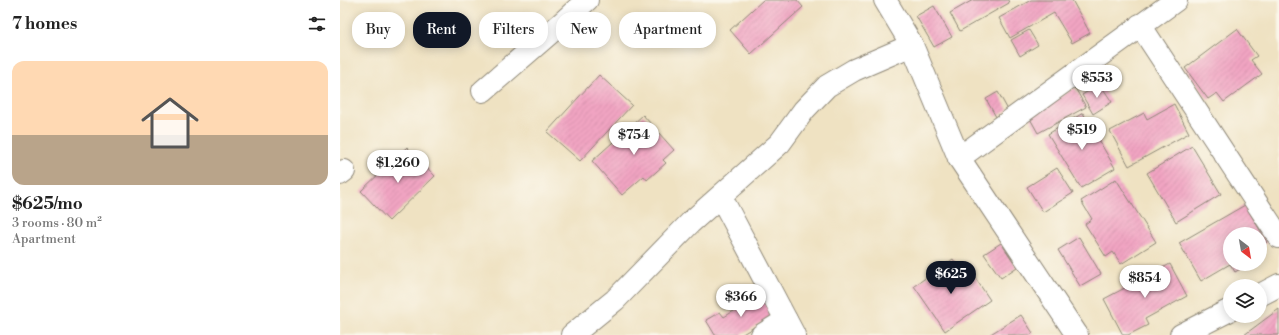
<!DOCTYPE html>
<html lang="en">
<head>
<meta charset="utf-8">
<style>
	:root { --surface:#fff; --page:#f2f2f2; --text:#222; --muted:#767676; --accent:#111827 }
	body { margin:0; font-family:"Libre Bodoni",serif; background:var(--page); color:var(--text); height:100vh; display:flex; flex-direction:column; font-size:15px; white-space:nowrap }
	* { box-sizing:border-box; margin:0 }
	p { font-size:13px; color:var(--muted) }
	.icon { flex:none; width:22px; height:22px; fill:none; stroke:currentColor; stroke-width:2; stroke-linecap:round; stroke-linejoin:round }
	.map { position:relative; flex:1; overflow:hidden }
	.details { display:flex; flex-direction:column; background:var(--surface); width:340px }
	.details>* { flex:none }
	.guide { position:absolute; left:12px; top:12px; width:380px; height:36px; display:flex; gap:8px }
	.needle { width:26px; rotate:149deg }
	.controls { position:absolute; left:883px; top:227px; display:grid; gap:8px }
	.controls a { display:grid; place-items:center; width:44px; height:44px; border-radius:50%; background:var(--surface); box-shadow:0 2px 10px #0003; font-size:20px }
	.price { position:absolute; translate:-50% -34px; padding:0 9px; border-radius:14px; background:#fff; color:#222; font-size:13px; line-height:26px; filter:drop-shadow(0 1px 2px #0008) }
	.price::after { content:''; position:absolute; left:50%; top:24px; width:12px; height:9px; margin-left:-6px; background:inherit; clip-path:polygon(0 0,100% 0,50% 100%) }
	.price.selected { background:var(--accent); color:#fff }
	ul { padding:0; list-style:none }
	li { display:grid; align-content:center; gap:8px; height:212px; padding:0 12px }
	li span { display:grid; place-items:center; height:124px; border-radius:12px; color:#555 }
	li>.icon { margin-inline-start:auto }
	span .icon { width:72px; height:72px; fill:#fffc; stroke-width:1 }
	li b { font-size:17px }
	h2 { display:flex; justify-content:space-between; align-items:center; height:48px; padding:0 12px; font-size:17px }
	.chip { padding:0 14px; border-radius:16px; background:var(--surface); box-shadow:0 2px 10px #0003; font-size:14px; line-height:36px }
	.chip.selected { background:var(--accent); color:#fff }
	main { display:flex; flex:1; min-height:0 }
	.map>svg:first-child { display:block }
	.building { fill:url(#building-hatch) }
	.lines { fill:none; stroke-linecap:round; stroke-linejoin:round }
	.minor-casing { stroke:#8d8676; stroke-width:24 }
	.minor { stroke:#fff; stroke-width:22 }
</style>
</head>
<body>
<main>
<section class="details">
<h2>7 homes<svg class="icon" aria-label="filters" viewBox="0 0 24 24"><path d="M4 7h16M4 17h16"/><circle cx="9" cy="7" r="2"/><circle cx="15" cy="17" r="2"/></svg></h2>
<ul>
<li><span style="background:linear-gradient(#ffd9b3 60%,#b9a48a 0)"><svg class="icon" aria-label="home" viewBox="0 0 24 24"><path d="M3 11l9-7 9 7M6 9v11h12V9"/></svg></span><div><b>$625/mo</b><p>3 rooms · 80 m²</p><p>Apartment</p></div></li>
</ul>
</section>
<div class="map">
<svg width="939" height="335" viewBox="0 0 939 335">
	<defs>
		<pattern id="building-hatch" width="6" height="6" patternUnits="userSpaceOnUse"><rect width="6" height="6" fill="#f1a4c2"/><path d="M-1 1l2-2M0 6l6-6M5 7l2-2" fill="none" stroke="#cf8da7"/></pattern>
	</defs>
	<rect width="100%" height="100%" fill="#fbf7ec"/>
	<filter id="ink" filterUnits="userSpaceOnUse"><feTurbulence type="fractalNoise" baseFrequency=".025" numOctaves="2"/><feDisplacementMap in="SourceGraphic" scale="8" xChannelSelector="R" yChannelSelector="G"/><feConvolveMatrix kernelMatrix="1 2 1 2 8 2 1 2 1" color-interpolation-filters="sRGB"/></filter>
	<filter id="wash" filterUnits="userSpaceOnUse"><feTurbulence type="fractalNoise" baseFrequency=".012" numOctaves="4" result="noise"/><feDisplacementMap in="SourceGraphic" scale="16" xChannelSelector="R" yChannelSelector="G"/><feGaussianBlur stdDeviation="0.9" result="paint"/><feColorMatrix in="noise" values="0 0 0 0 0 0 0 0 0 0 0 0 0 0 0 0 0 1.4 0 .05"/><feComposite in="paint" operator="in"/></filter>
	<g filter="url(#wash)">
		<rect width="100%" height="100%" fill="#efe2c2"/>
		<g id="blocks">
			<!-- building -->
			<g class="building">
				<polygon points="423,0 457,0 463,7 411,54 390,30"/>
				<polygon points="633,0 668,0 669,3 620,31 610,13"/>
				<polygon points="691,0 732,0 750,33 732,43 714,13 670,38 659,18"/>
				<polygon points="594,6 612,37 594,47 576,16"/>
				<polygon points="897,29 917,56 911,60 922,74 884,102 877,93 868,99 845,68"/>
				<polygon points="689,30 698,45 680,56 671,40"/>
				<polygon points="259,75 292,105 240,161 207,132"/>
				<polygon points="760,84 772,102 753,114 742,95"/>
				<polygon points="735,88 746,107 698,133 688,115"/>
				<polygon points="658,92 668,110 656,117 646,99"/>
				<polygon points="834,104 849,133 789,166 770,131 804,113 807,119"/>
				<polygon points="743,113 775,168 741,188 708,134"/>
				<polygon points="303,115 334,150 323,160 326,163 307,180 304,176 282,195 252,161"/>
				<polygon points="852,146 881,194 836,222 807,173"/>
				<polygon points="67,147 95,176 49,221 21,191"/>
				<polygon points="717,168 733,193 703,212 687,187"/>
				<polygon points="776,179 816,242 781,264 773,252 766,257 745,224 752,219 741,201"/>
				<polygon points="905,205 927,242 920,246 920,234 890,234 890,264 861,281 839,243"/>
				<polygon points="739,237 761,274 740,286 718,250"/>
				<polygon points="661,243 677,267 661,278 644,254"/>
				<polygon points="613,259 625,278 632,273 650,300 605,331 574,286"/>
				<polygon points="830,264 847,296 805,319 808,325 788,335 783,335 764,299"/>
				<polygon points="890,264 908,264 895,272"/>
				<polygon points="422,294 434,315 401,335 375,335 366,320 380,312 384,317"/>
				<polygon points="939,309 939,335 904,335"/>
				<polygon points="681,315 693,333 690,335 649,335"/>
			</g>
		</g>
	</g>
	<g filter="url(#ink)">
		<use href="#blocks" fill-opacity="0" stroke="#8d8676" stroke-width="1"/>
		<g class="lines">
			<defs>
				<g id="minor">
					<polyline points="545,0 572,45 619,158 737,335"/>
					<polyline points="800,25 939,237"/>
					<polyline points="143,91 224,21 247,0"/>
					<polyline points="619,158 836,0"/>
					<polyline points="0,174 4,171"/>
					<polyline points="381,197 454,335"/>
					<polyline points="920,295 939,285"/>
					<polyline points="232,335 275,300 350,223 440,143 464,110 487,86 514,70 572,45"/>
					<polyline points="422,335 446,320"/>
					<polyline points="841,335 890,310"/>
				</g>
			</defs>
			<!-- minor casing -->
			<use href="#minor" class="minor-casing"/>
			<!-- minor -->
			<use href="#minor" class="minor"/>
		</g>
	</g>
</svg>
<div class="controls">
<a><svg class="needle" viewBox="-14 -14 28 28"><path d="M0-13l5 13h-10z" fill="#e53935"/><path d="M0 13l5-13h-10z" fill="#767676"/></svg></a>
<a><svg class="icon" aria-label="layers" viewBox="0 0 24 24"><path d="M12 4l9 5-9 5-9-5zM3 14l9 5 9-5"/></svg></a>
</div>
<b class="price" style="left:757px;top:99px">$553</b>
<b class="price" style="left:742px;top:151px">$519</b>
<b class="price" style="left:294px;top:156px">$754</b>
<b class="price" style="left:58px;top:184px">$1,260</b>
<b class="price selected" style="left:611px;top:295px">$625</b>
<b class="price" style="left:805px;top:299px">$854</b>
<b class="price" style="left:401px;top:318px">$366</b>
<div class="guide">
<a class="chip">Buy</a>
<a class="chip selected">Rent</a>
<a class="chip">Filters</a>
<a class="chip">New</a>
<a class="chip">Apartment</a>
</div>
</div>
</main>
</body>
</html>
